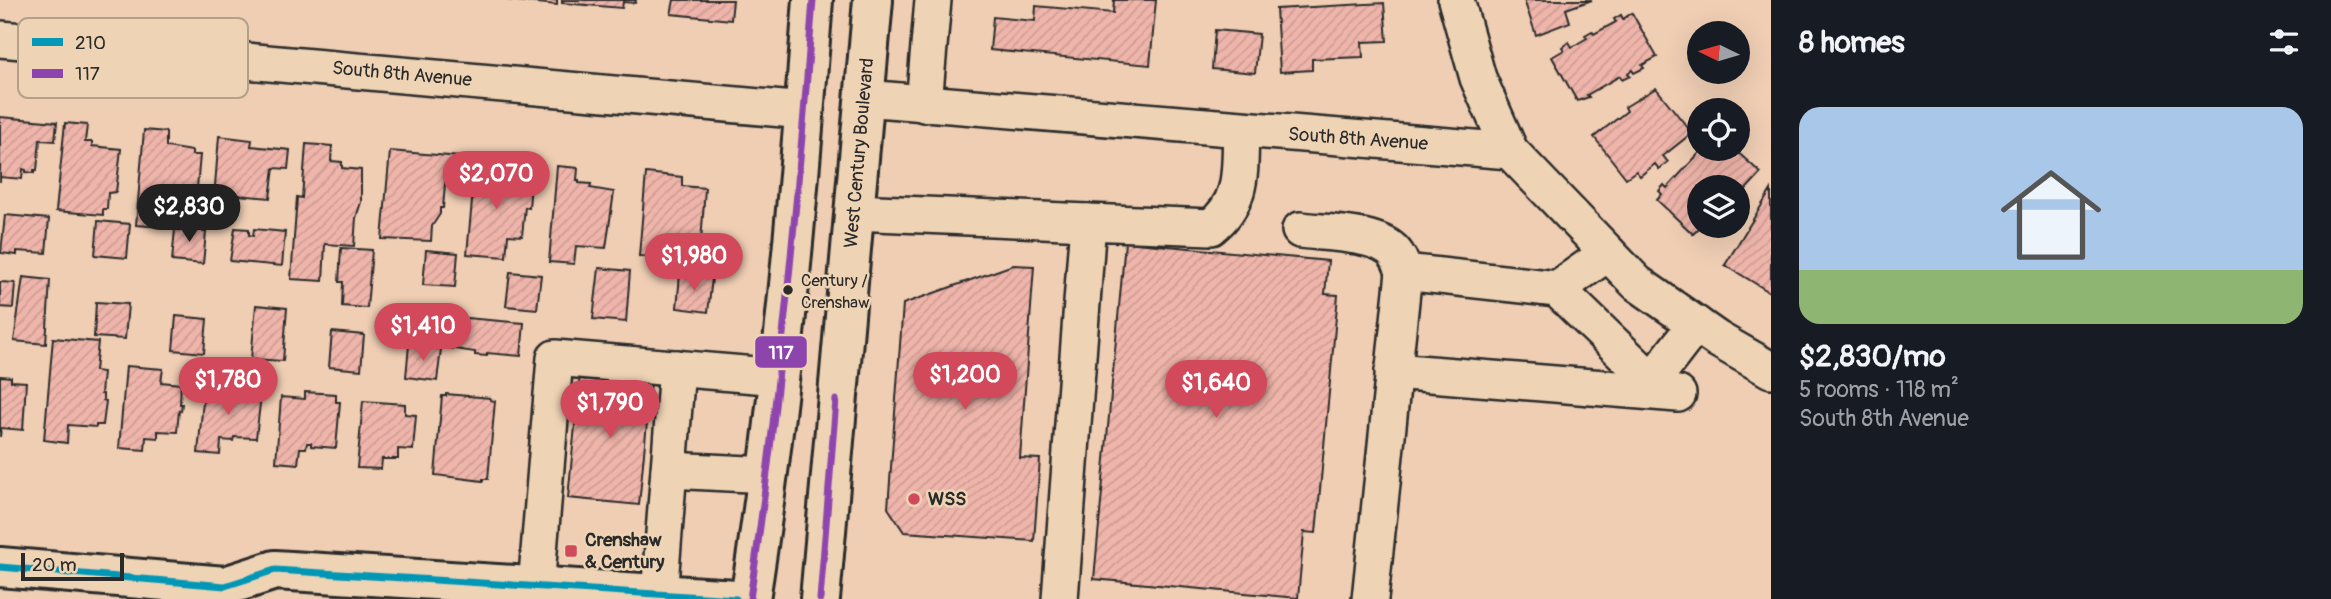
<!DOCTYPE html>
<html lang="en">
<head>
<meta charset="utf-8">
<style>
	:root { --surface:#171b24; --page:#20242c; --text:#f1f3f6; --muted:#9ea1a6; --accent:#d1495b }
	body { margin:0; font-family:Pangolin,sans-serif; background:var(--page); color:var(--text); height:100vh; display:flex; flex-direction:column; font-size:26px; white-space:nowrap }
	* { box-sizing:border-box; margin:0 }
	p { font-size:23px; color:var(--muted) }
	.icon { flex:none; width:38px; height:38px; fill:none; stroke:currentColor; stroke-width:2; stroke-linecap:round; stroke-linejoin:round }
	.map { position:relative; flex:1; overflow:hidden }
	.drawer { display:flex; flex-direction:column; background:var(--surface); width:560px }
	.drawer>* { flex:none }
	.needle { width:46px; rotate:275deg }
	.fabs { position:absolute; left:1687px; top:21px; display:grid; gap:14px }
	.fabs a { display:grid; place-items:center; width:63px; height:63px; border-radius:50%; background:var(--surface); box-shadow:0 7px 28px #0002; font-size:35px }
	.scale { position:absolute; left:21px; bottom:18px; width:103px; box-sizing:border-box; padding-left:7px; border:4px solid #2b2b2b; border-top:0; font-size:19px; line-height:24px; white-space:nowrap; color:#2b2b2b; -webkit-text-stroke:5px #eed4b5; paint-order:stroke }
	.price { position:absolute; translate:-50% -60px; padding:0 16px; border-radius:24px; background:var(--accent); color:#fff; font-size:23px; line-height:46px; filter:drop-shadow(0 2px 4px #0008) }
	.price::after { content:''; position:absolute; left:50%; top:42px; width:21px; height:16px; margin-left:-10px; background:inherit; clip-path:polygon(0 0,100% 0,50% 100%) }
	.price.on { background:#222; color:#fff }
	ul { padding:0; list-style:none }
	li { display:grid; align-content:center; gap:14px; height:371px; padding:0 28px }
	li span { display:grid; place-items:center; height:217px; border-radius:21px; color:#555 }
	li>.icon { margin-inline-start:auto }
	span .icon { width:126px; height:126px; fill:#fffc; stroke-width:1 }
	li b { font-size:30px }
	h2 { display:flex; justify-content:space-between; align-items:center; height:84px; padding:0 28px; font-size:30px }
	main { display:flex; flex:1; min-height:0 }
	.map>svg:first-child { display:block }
	.building { fill:url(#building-hatch); stroke:#2b2b2b; stroke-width:2 }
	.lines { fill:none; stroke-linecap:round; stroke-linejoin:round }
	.minor-casing { stroke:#2b2b2b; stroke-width:40 }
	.major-casing { stroke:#2b2b2b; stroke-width:44 }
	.minor { stroke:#eed4b5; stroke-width:35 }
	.major { stroke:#eed4b5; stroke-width:38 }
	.bus-1-casing { stroke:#eed4b5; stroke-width:12 }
	.bus-2-casing { stroke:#eed4b5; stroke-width:12 }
	.bus-1 { stroke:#0696b6; stroke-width:7 }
	.bus-2 { stroke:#8e44ad; stroke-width:7 }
	.bus-dot { fill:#2b2b2b; stroke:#eed4b5; stroke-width:2.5 }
	.poi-dot { fill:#d1495b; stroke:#eed4b5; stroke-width:2.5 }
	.labels { text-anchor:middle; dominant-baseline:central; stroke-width:5; stroke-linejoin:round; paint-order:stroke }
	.bus-label { font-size:17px; fill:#2b2b2b; stroke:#eed4b5; text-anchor:start }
	.street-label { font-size:19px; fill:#2b2b2b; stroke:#eed4b5 }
	.poi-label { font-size:19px; font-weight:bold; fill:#2b2b2b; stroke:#eed4b5; text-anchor:start }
	.key { fill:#eed4b5; stroke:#b4a18c; stroke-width:2 }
	.key-label { font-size:19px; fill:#2b2b2b }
	.line-badge { stroke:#eed4b5; stroke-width:2.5 }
	.badge-label { font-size:19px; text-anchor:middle; font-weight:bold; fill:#fff }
</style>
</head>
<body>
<main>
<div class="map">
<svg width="1771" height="599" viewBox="0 0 1771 599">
	<defs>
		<pattern id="building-hatch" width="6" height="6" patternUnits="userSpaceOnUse" patternTransform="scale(1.75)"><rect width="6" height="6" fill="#efb5ab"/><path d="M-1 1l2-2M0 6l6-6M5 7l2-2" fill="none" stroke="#cd9c93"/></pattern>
	</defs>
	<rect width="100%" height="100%" fill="#efceb4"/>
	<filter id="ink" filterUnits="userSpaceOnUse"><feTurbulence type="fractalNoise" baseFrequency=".0143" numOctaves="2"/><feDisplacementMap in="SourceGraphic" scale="14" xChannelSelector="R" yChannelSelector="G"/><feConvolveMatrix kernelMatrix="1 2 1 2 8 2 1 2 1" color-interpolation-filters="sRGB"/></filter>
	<g filter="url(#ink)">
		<!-- building -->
		<g class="building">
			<polygon points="506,0 557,0 557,5"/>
			<polygon points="562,0 636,0 635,3 623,2 622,8 562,3"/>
			<polygon points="674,0 733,0 731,20 671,14"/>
			<polygon points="1114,0 1156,0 1150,65 990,50 993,17 1035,21 1036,6 1113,13"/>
			<polygon points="1524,0 1592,0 1566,9 1570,22 1536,35"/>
			<polygon points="1384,3 1387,41 1362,42 1363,57 1312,59 1312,70 1280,72 1276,9"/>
			<polygon points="1632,13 1657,57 1642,65 1644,68 1634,73 1632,70 1628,73 1630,76 1622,80 1620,76 1587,95 1589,97 1577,101 1552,57 1564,50 1562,47 1569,42 1572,47 1587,38 1585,35 1592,31 1594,34 1616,22 1614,19 1621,15 1623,19"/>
			<polygon points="1215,30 1259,34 1255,73 1212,69"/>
			<polygon points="1656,88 1692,133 1663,156 1668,162 1659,169 1655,164 1640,176 1636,171 1626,178 1594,137 1627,111 1625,107"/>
			<polygon points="0,117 57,122 55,141 40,140 37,170 34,170 34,173 26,172 26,170 23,169 22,179 0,177 0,182"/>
			<polygon points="65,123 87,125 85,142 92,142 92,146 121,149 116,192 108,193 107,209 103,209 103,215 56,211"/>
			<polygon points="144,130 166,132 166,147 192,151 192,155 200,155 196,199 185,200 184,210 165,208 163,227 136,225"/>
			<polygon points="219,136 252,140 251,146 290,150 288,169 274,168 270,198 238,195 238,201 214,198"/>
			<polygon points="306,144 332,146 331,161 342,162 342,168 361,170 361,202 356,218 354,246 325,244 323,281 291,279 297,197 302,198"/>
			<polygon points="1703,149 1734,149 1761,173 1738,198 1738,187 1699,187 1701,226 1693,234 1657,200 1662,194 1659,191 1664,185 1667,188"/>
			<polygon points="390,151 460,157 459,173 446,172 443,208 440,208 440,214 432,226 431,241 382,239"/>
			<polygon points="476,159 497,161 496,178 531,183 529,208 525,207 522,236 508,235 506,257 467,254"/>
			<polygon points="557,166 578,168 577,180 579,180 579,183 591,184 590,188 614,192 606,248 576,246 574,264 549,262"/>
			<polygon points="646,173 682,177 682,186 705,188 701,242 684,241 682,259 677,259 676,266 658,264 659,258 639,256"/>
			<polygon points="1771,190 1771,293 1725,265"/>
			<polygon points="5,215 49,219 46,253 17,251 17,255 1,253"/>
			<polygon points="98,221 130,224 127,258 95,255"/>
			<polygon points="179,224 203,226 203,232 206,232 203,264 172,261 175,229 179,230"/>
			<polygon points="235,228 249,229 249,235 253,236 254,229 285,232 282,266 230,261"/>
			<polygon points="1125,242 1328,261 1325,294 1338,295 1316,533 1304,532 1298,598 1094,579"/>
			<polygon points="341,248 372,250 367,308 342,306 343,282 339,282"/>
			<polygon points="426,250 458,253 455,287 423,285"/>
			<polygon points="1013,265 1034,266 1020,458 1040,459 1034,541 904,532 888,508 903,304"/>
			<polygon points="599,268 630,271 626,322 593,319"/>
			<polygon points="510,272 541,275 537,309 506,306"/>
			<polygon points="680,274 712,278 708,312 677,308"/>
			<polygon points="23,277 50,280 46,344 14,341"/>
			<polygon points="0,282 15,283 13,308 0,307"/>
			<polygon points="96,302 128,304 125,339 94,337"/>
			<polygon points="256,305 287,308 283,361 251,359"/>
			<polygon points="176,316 207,319 204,353 173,350"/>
			<polygon points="443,316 524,323 521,356 487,353 487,356 475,355 475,352 441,347"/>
			<polygon points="332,332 364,335 361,370 329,367"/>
			<polygon points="53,338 98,342 95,371 103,372 101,394 103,394 103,400 106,401 103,425 96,425 96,427 68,425 67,443 44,440"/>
			<polygon points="409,345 441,349 437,381 406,377"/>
			<polygon points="126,366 163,369 161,382 181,384 180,404 182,404 181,411 179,410 177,432 158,431 158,438 146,437 145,450 119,448"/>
			<polygon points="580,374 651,381 639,505 568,498"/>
			<polygon points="0,376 11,377 11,381 26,382 23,430 1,428 0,437"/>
			<polygon points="224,385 259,389 258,395 261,395 256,438 234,437 233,441 221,440 220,455 198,453 204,390 223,391"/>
			<polygon points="305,392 336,394 336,402 340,402 336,448 311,446 311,443 307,443 306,448 300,448 298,464 276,462 281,397 305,399"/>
			<polygon points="446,394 490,398 490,400 495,401 488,479 483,479 483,481 435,475 442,396 446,396"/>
			<polygon points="363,401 405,404 405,414 416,415 413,450 398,449 398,459 382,459 381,469 357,468"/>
		</g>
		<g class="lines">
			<defs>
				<g id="minor">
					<polyline points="1456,0 1478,78 1510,151"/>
					<polyline points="0,39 805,111"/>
					<polyline points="864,98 1510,151 1637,283 1717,339 1771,370"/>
					<polyline points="924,104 933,0"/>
					<polyline points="853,212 1088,222"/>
					<path d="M1300 230C1325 233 1371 233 1390 248 1398 254 1401 263 1404 272L1370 599"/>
					<polyline points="1404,272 1557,289 1652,381 1696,324"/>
					<polyline points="1557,289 1608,253"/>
					<polyline points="1393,371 1678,394"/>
					<polyline points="669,470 769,475"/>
					<polyline points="536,588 555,358 779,377"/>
					<polyline points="659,596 677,368"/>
					<path d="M1060 599 1088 222 1211 227C1245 200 1239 169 1241 130"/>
				</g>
				<g id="major">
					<polyline points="0,567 225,586 275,570 736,599"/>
					<path d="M750 599C781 401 798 200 813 0"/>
					<polyline points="820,599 873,0"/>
				</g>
			</defs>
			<!-- minor casing -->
			<use href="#minor" class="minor-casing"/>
			<!-- major casing -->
			<use href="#major" class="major-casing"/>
			<!-- minor -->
			<use href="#minor" class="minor"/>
			<!-- major -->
			<use href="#major" class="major"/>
			<defs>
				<polyline id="bus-1" points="0,567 225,586 275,570 736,599"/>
				<g id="bus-2">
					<path d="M750 599C779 400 798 200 813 0"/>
					<polyline points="820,599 836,400"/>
				</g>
			</defs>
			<!-- bus-1 casing -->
			<use href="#bus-1" class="bus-1-casing"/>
			<!-- bus-2 casing -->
			<use href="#bus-2" class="bus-2-casing"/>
			<!-- bus-1 -->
			<use href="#bus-1" class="bus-1"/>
			<!-- bus-2 -->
			<use href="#bus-2" class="bus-2"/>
		</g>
	</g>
	<!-- markers -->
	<circle class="bus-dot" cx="788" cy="290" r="6"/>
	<g class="poi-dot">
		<circle cx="914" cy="499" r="7"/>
		<rect x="564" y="544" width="14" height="14" rx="3.5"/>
	</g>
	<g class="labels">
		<!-- bus labels -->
		<g class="bus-label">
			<text x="801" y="280">Century /<tspan x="801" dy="22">Crenshaw</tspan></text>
		</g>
		<!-- street labels -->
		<g class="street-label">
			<text transform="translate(402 74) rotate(5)">South 8th Avenue</text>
			<text transform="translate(1358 139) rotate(4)">South 8th Avenue</text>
			<text transform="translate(859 153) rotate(-85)">West Century Boulevard</text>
		</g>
		<!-- poi labels -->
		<g class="poi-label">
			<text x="928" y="499">WSS</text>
			<text x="585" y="540">Crenshaw<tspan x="585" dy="22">&amp; Century</tspan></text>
		</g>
	</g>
	<!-- legend -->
	<rect x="18" y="18" width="230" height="80" rx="10" class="key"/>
	<rect x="32" y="38" width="31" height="8" fill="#0696b6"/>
	<rect x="32" y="69" width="31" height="9" fill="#8e44ad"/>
	<g class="key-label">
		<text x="75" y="49">210</text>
		<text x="75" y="80">117</text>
	</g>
	<rect class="line-badge" x="754" y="335" width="54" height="34" rx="7" fill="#8e44ad"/>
	<g class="badge-label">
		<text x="781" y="359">117</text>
	</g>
</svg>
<div class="fabs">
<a><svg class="needle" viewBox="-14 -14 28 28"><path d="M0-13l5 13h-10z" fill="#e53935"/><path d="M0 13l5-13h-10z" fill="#9ea1a6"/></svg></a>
<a><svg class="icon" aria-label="locate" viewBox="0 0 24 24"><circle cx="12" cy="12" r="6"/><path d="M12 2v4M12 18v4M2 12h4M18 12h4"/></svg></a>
<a><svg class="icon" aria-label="layers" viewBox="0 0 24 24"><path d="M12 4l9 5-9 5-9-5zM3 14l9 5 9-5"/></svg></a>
</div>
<div class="scale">20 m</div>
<b class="price" style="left:496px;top:211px">$2,070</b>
<b class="price on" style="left:189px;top:244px">$2,830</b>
<b class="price" style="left:694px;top:293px">$1,980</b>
<b class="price" style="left:423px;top:363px">$1,410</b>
<b class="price" style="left:965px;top:412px">$1,200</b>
<b class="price" style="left:228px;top:417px">$1,780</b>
<b class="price" style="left:1216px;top:420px">$1,640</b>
<b class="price" style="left:610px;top:440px">$1,790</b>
</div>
<section class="drawer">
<h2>8 homes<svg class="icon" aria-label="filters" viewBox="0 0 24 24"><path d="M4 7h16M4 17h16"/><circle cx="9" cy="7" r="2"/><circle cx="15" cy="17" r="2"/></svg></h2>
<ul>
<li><span style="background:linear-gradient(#a9c7e8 75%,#8fb573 0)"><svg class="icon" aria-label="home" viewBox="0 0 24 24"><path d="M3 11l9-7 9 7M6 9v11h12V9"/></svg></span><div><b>$2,830/mo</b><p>5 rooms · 118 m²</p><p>South 8th Avenue</p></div></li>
</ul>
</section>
</main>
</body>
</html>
